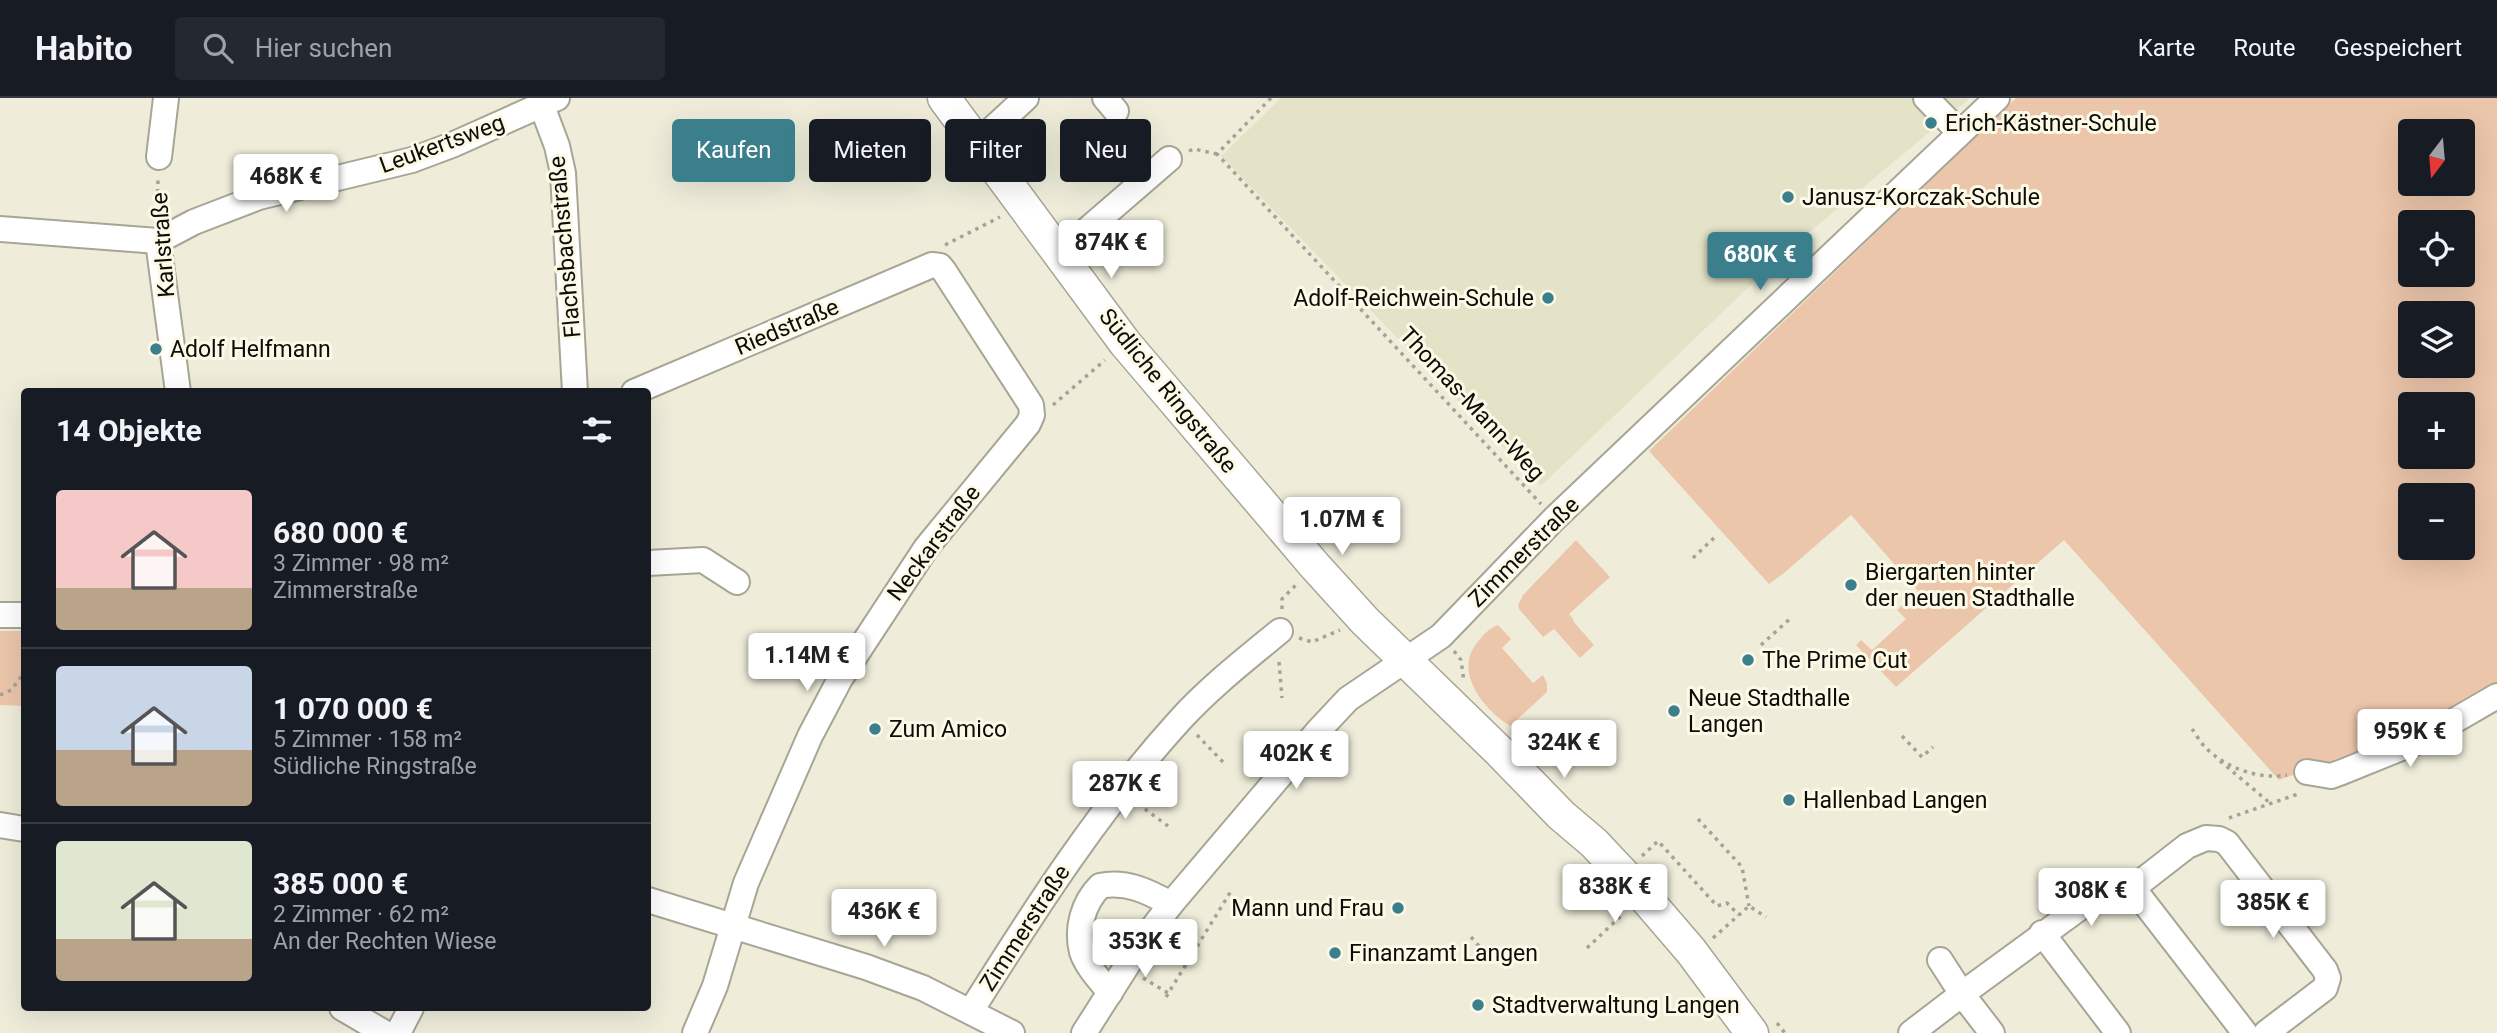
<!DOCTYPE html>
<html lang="de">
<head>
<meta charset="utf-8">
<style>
	:root { --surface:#171b24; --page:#242831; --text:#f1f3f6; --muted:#9ea1a6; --line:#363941; --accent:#3b7f8d }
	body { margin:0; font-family:Roboto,sans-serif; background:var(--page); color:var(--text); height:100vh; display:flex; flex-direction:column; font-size:26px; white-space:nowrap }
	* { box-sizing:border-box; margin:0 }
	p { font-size:23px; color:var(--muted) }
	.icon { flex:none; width:38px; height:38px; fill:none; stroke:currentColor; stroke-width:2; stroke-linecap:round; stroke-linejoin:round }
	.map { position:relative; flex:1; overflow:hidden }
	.side { position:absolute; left:21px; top:290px; width:630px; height:623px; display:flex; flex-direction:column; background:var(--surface); border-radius:7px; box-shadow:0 7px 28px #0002 }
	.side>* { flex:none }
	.top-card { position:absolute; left:672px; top:21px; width:665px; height:63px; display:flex; gap:14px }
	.needle { width:46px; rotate:196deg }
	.fabs { position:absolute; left:2398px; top:21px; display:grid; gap:14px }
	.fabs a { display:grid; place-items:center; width:77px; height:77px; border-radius:7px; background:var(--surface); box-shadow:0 7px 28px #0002; font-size:35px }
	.price { position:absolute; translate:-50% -60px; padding:0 16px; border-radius:7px; background:#fff; color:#222; font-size:23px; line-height:46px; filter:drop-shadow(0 2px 4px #0008) }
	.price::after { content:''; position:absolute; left:50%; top:42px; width:21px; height:16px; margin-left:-10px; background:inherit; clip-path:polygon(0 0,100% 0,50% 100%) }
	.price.current { background:var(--accent); color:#fff }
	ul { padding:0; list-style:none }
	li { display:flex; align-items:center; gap:21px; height:175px; padding:0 35px }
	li+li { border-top:2px solid var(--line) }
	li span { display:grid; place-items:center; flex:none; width:196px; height:140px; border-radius:7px; color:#555 }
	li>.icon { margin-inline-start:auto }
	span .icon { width:84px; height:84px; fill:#fffc; stroke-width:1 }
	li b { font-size:30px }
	h2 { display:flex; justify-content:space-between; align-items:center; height:84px; padding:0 35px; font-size:30px }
	.chip { padding:0 24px; border-radius:7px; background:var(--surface); box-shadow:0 7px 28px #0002; font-size:24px; line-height:63px }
	.chip.current { background:var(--accent); color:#fff }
	header { display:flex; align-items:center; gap:42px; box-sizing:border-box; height:98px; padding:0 35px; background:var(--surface); border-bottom:2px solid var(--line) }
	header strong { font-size:33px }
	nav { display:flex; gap:38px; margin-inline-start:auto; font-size:24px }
	.search { width:490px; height:63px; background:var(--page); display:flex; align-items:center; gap:18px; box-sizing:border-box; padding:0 24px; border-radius:7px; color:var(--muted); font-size:26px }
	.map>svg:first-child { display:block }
	.built { fill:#e4e2c7 }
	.green { fill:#ecc6ab; fill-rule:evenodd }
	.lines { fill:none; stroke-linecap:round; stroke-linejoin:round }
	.minor-casing { stroke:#a7a594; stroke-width:28 }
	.major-casing { stroke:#a7a594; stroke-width:35 }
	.path { stroke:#a5a395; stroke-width:3.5; stroke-dasharray:3.5 5; stroke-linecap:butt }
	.minor { stroke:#fff; stroke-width:24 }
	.major { stroke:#fff; stroke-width:32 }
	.poi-dot { fill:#3b7f8d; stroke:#fcfae7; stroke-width:2.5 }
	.labels { text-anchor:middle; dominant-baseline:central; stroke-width:6; stroke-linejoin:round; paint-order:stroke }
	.poi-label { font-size:23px; fill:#0d0c07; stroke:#fcfae7; text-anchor:start }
	.street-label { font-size:23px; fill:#0d0c07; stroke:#fcfae7 }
</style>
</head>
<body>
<header>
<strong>Habito</strong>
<div class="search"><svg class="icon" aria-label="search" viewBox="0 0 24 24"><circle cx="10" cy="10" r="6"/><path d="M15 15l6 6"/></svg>Hier suchen</div>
<nav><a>Karte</a><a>Route</a><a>Gespeichert</a></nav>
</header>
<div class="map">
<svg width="2497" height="935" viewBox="0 0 2497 935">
	<rect width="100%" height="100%" fill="#efedda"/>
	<!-- built -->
	<polygon class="built" points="1281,0 1970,0 1780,159 1541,388 1221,58"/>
	<!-- green -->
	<g class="green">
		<path d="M2016 0H2497V585L2403 636 2279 682 2064 442 1896 589 1856 547 1861 542 1872 552 1906 521 1897 512 1918 493 1851 417 1784 475 1769 486 1649 353ZM2410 33H2462V86H2410ZM2410 124H2462V177H2410ZM2410 215H2462V268H2410ZM2410 306H2462V359H2410ZM2410 397H2462V450H2410Z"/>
		<polygon points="1576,442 1610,479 1569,516 1574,522 1573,523 1594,547 1580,560 1554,531 1543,539 1519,511 1518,507 1523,497"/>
		<path d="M1498 527 1511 541 1502 550 1533 585 1543 577 1547 585V594L1510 628C1484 612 1453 574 1477 545 1483 537 1489 530 1498 527Z"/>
		<polygon points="0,533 24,533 24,608 0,607"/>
	</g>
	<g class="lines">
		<defs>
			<g id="minor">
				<polyline points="539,0 557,48 563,75 575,294"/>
				<polyline points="1105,0 1116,13"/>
				<polyline points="1926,0 1960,35"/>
				<polyline points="977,45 1026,0"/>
				<polyline points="159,59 166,0"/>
				<polyline points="0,131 158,143 194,124 259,99 412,62 452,47 557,0"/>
				<polyline points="158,143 178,294"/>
				<polyline points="1059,156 1169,61"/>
				<polyline points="634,294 932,167 940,168 944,173 1031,307 1032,317 1028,326 926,450 840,581 810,638 746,785 715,888 695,935"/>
				<polyline points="648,465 703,462 737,484"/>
				<polyline points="0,517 24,517"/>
				<polyline points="2307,674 2331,678 2342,674 2421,642 2497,598"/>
				<polyline points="0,727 24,731"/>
				<polyline points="2133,790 2245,935"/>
				<polyline points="648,802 866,869 923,890 1012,935"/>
				<polyline points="2042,835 2118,935"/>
				<polyline points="1940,862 1962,896 2089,803 2133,790 2187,748 2206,740 2219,741 2227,745 2325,872 2328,880 2325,890 2266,935"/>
				<path d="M1110 895C1101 883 1087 869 1082 854 1076 831 1083 805 1100 788 1126 782 1149 794 1171 806"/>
				<polyline points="342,910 385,935"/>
				<path d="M971 913C1035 811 1099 711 1180 622 1210 589 1246 561 1280 533"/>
				<polyline points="398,935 411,910"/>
				<polyline points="1084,935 1142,844 1171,806 1318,633 1348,601 1441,538 1554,421 1997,0"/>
				<polyline points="1911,935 1962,896 1992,935"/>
			</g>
			<polyline id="major" points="944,0 1125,245 1315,468 1365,523 1501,655 1561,717 1594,745 1642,796 1691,853 1752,935"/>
		</defs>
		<!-- minor casing -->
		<use href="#minor" class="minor-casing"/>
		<!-- major casing -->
		<use href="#major" class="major-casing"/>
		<!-- path -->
		<g class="path">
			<polyline points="1271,0 1217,56 1541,406"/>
			<polyline points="1189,53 1194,51 1217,56"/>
			<polyline points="157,120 158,82"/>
			<polyline points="945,147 1000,119"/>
			<polyline points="1053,307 1105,262"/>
			<polyline points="1693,460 1716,438"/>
			<polyline points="1282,511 1282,501 1297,486"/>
			<polyline points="1299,540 1312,544 1340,532"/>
			<polyline points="1761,547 1792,519"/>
			<polyline points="1454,553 1461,562 1464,584"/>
			<polyline points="1279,564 1282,600"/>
			<polyline points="0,597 11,592 24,575"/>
			<path d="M2192 631C2196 636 2200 644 2205 649 2225 670 2260 682 2287 677"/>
			<polyline points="1197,637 1224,665"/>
			<polyline points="1902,638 1922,659 1933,649"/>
			<polyline points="2220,663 2270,705"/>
			<polyline points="1138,706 1168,728"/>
			<polyline points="2229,720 2301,695"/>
			<polyline points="1698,721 1742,769 1749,808"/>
			<polyline points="1642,758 1658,743 1717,808 1727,805 1739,817"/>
			<polyline points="1471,839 1479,848"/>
			<polyline points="1713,840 1749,808 1766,819"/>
			<polyline points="1587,850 1624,815"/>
			<polyline points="1143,880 1168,895"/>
			<polyline points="1166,899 1231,793"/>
			<polyline points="1777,925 1785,935"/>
		</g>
		<!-- minor -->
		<use href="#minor" class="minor"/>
		<!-- major -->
		<use href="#major" class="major"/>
	</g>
	<!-- markers -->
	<g class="poi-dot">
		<circle cx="1931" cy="25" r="7"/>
		<circle cx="1788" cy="99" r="7"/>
		<circle cx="1548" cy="200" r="7"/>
		<circle cx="156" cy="251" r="7"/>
		<circle cx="1851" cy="487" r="7"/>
		<circle cx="1748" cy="562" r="7"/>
		<circle cx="1674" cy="613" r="7"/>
		<circle cx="875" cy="631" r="7"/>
		<circle cx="1789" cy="702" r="7"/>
		<circle cx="1398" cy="810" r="7"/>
		<circle cx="1335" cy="855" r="7"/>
		<circle cx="1478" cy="907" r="7"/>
	</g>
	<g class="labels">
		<!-- poi labels -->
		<g class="poi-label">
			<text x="1945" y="25">Erich-Kästner-Schule</text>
			<text x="1802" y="99">Janusz-Korczak-Schule</text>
			<text x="1534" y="200" text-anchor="end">Adolf-Reichwein-Schule</text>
			<text x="170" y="251">Adolf Helfmann</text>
			<text x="1865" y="474">Biergarten hinter<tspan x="1865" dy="26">der neuen Stadthalle</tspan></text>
			<text x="1762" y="562">The Prime Cut</text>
			<text x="1688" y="600">Neue Stadthalle<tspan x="1688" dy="26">Langen</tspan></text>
			<text x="889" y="631">Zum Amico</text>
			<text x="1803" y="702">Hallenbad Langen</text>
			<text x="1384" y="810" text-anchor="end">Mann und Frau</text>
			<text x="1349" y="855">Finanzamt Langen</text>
			<text x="1492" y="907">Stadtverwaltung Langen</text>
		</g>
		<!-- street labels -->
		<g class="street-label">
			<text transform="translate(442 46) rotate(-20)">Leukertsweg</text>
			<text transform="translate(163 147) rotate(-94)">Karlstraße</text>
			<text transform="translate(565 149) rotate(-95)">Flachsbachstraße</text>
			<text transform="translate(787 229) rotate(-23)">Riedstraße</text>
			<text transform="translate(1168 293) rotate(51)">Südliche Ringstraße</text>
			<text transform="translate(1472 306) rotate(47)">Thomas-Mann-Weg</text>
			<text transform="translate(934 445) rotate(-53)">Neckarstraße</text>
			<text transform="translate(1524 454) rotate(-45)">Zimmerstraße</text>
			<text transform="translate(1025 830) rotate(-57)">Zimmerstraße</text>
		</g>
	</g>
</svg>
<div class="fabs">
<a><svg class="needle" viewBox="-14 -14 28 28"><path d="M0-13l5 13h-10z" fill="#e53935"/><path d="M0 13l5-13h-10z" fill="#9ea1a6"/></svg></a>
<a><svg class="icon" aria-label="locate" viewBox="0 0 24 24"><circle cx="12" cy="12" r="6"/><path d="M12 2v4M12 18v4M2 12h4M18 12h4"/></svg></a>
<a><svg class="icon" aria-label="layers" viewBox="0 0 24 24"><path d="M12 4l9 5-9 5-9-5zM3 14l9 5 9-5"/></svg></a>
<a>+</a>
<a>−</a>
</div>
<b class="price" style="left:286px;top:116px">468K €</b>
<b class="price" style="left:1111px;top:182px">874K €</b>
<b class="price current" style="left:1760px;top:194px">680K €</b>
<b class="price" style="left:1342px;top:459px">1.07M €</b>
<b class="price" style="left:807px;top:595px">1.14M €</b>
<b class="price" style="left:2410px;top:671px">959K €</b>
<b class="price" style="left:1564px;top:682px">324K €</b>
<b class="price" style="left:1296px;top:693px">402K €</b>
<b class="price" style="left:1125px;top:723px">287K €</b>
<b class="price" style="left:1615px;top:826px">838K €</b>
<b class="price" style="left:2091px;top:830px">308K €</b>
<b class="price" style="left:2273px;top:842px">385K €</b>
<b class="price" style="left:884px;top:851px">436K €</b>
<b class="price" style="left:1145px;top:881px">353K €</b>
<div class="top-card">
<a class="chip current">Kaufen</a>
<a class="chip">Mieten</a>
<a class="chip">Filter</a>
<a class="chip">Neu</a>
</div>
<section class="side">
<h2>14 Objekte<svg class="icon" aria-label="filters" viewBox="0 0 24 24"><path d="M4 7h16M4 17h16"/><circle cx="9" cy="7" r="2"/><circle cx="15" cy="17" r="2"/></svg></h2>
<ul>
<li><span style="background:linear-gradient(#f6c9c9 70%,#b9a48a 0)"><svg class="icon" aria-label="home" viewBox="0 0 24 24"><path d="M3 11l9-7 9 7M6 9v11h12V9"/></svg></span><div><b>680 000 €</b><p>3 Zimmer · 98 m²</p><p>Zimmerstraße</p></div></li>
<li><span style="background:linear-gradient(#c9d6e8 60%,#b9a48a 0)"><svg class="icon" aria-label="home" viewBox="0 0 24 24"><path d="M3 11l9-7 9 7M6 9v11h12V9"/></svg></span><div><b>1 070 000 €</b><p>5 Zimmer · 158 m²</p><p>Südliche Ringstraße</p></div></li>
<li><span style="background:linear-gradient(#dfe7d0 70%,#b9a48a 0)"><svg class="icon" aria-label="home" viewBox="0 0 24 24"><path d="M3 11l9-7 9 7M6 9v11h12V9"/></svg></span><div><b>385 000 €</b><p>2 Zimmer · 62 m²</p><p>An der Rechten Wiese</p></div></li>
</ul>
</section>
</div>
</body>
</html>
